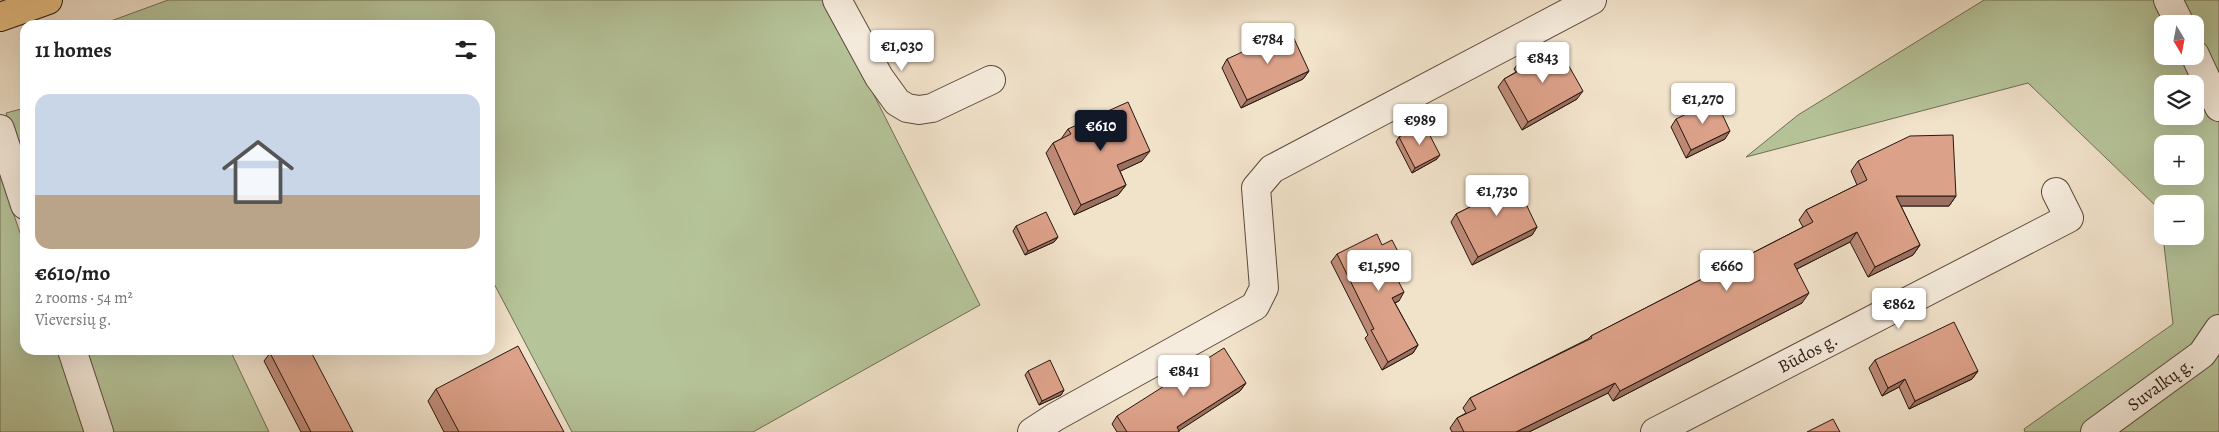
<!DOCTYPE html>
<html lang="en">
<head>
<meta charset="utf-8">
<style>
	:root { --surface:#fff; --page:#f2f2f2; --text:#222; --muted:#767676; --accent:#111827 }
	body { margin:0; font-family:Alegreya,serif; background:var(--page); color:var(--text); height:100vh; display:flex; flex-direction:column; font-size:19px; white-space:nowrap }
	* { box-sizing:border-box; margin:0 }
	p { font-size:16px; color:var(--muted) }
	.icon { flex:none; width:28px; height:28px; fill:none; stroke:currentColor; stroke-width:2; stroke-linecap:round; stroke-linejoin:round }
	.map { position:relative; flex:1; overflow:hidden }
	.side { position:absolute; left:20px; top:20px; width:475px; height:335px; display:flex; flex-direction:column; background:var(--surface); border-radius:15px; box-shadow:0 5px 20px #0002 }
	.side>* { flex:none }
	.needle { width:32px; rotate:170deg }
	.buttons { position:absolute; left:2154px; top:15px; display:grid; gap:10px }
	.buttons a { display:grid; place-items:center; width:50px; height:50px; border-radius:10px; background:var(--surface); box-shadow:0 5px 20px #0002; font-size:25px }
	.price { position:absolute; translate:-50% -42px; padding:0 11px; border-radius:5px; background:#fff; color:#222; font-size:16px; line-height:32px; filter:drop-shadow(0 1px 2px #0008) }
	.price::after { content:''; position:absolute; left:50%; top:30px; width:15px; height:11px; margin-left:-8px; background:inherit; clip-path:polygon(0 0,100% 0,50% 100%) }
	.price.current { background:var(--accent); color:#fff }
	ul { padding:0; list-style:none }
	li { display:grid; align-content:center; gap:10px; height:265px; padding:0 15px }
	li span { display:grid; place-items:center; height:155px; border-radius:15px; color:#555 }
	li>.icon { margin-inline-start:auto }
	span .icon { width:90px; height:90px; fill:#fffc; stroke-width:1 }
	li b { font-size:21px }
	h2 { display:flex; justify-content:space-between; align-items:center; height:60px; padding:0 15px; font-size:21px }
	.map>svg:first-child { display:block }
	.green { fill:#b6c49a; stroke:#706e54; fill-rule:evenodd }
	.lines { fill:none; stroke-linecap:round; stroke-linejoin:round }
	.minor-casing { stroke:#5c4a3e; stroke-width:30 }
	.major-casing { stroke:#2a170f; stroke-width:30 }
	.minor { stroke:#f6ecdd; stroke-width:28 }
	.major { stroke:#e8c185; stroke-width:28 }
	.wall { fill:#bd8a76; stroke:#2a170f }
	.shaded-wall { fill:#9a7160; stroke:#2a170f }
	.building { fill:#dca189; stroke:#2a170f }
	.labels { text-anchor:middle; dominant-baseline:central; stroke-width:4; stroke-linejoin:round; paint-order:stroke }
	.street-label { font-size:18px; fill:#2a170f; stroke:#f6ecdd }
</style>
</head>
<body>
<div class="map">
<svg width="2219" height="432" viewBox="0 0 2219 432">
	<rect width="100%" height="100%" fill="#f1e2ca"/>
	<filter id="stains"><feTurbulence type="fractalNoise" baseFrequency=".004" numOctaves="4"/><feColorMatrix values="0 0 0 0 .2 0 0 0 0 .09 0 0 0 0 .02 0 0 0 .5 -.17"/></filter>
	<radialGradient id="worn" r=".72"><stop offset=".6" stop-color="#630" stop-opacity="0"/><stop offset="1" stop-color="#630" stop-opacity=".3"/></radialGradient>
	<!-- green -->
	<g class="green">
		<polygon points="168,0 826,0 980,305 753,432 572,432 490,276 490,25 100,25"/>
		<path d="M1984 0H2219V432H2025L2024 429 2173 324 2163 236H2195V204H2162V234L2160 210 2028 83 1746 157 1798 115ZM2162 24H2195V56H2162ZM2162 84H2195V116H2162ZM2162 144H2195V176H2162Z"/>
		<polygon points="25,108 25,174 6,113"/>
		<polygon points="0,175 25,247 25,350 60,350 89,432 0,432"/>
		<polygon points="81,350 230,350 269,432 107,432"/>
	</g>
	<g class="lines">
		<defs>
			<g id="minor">
				<polyline points="837,0 879,77 897,102 907,108 919,110 932,108 991,80"/>
				<polyline points="2168,0 2180,24"/>
				<polyline points="2195,55 2219,107"/>
				<polyline points="0,129 25,205"/>
				<polyline points="72,350 99,432"/>
				<polyline points="1032,432 1055,417 1255,306 1264,288 1256,188 1272,169 1592,0"/>
				<path id="s1" d="M1655 432 2069 218 2056 192"/>
				<path id="s2" d="M2095 432 2202 354 2219 329"/>
			</g>
			<polyline id="major" points="0,17 48,0"/>
		</defs>
		<!-- minor casing -->
		<use href="#minor" class="minor-casing"/>
		<!-- major casing -->
		<use href="#major" class="major-casing"/>
		<!-- minor -->
		<use href="#minor" class="minor"/>
		<!-- major -->
		<use href="#major" class="major"/>
	</g>
	<!-- wall -->
	<g class="wall">
		<polygon points="1227,59 1309,71 1303,79 1241,108 1222,68"/>
		<polygon points="1548,59 1577,99 1522,130 1498,87 1504,79 1516,72 1514,69 1520,61"/>
		<polygon points="1676,119 1725,139 1686,158 1671,127"/>
		<polygon points="1068,129 1142,161 1120,171 1126,185 1118,195 1074,215 1046,153 1053,143 1061,139"/>
		<polygon points="1399,137 1437,159 1412,173 1396,142"/>
		<polygon points="1858,161 1956,196 1949,206 1901,206 1920,245 1913,255 1868,277 1850,242 1797,269 1802,303 1613,401 1608,393 1529,432 1452,432 1450,428 1457,418 1466,413 1463,408 1470,398 1588,339 1591,336 1803,227 1799,220 1806,210 1857,185 1851,171"/>
		<polygon points="1509,186 1537,227 1532,235 1472,265 1451,222 1456,214 1476,204 1473,198 1479,190"/>
		<polygon points="1016,226 1058,237 1054,242 1025,255 1013,231"/>
		<polygon points="1382,245 1405,265 1399,273 1395,275 1399,301 1395,303 1418,345 1413,353 1382,370 1365,338 1368,335 1331,262 1337,254"/>
		<polygon points="270,353 353,432 301,432 264,361"/>
		<polygon points="1875,360 1978,371 1972,379 1909,409 1899,387 1882,396 1869,368"/>
		<polygon points="1028,371 1064,390 1061,395 1039,405 1025,375"/>
		<polygon points="1246,383 1240,391 1179,430 1179,432 1117,432 1112,424 1117,416"/>
		<polygon points="436,389 564,432 444,432 428,401"/>
	</g>
	<!-- shaded-wall -->
	<g class="shaded-wall">
		<polygon points="1309,71 1303,79 1241,108 1247,100"/>
		<polygon points="1583,91 1577,99 1522,130 1528,122"/>
		<polygon points="1730,131 1725,139 1686,158 1691,150"/>
		<polygon points="1150,151 1142,161 1110,176 1117,165"/>
		<polygon points="1440,155 1437,159 1412,173 1415,168"/>
		<polygon points="1126,185 1118,195 1074,215 1081,205"/>
		<polygon points="1896,196 1956,196 1949,206 1889,206"/>
		<polygon points="1537,227 1532,235 1472,265 1478,257"/>
		<polygon points="1857,232 1850,242 1787,274 1794,264"/>
		<polygon points="1058,237 1054,242 1025,255 1028,251"/>
		<polygon points="1920,245 1913,255 1868,277 1875,267"/>
		<polygon points="1405,265 1399,273 1388,279 1393,271"/>
		<polygon points="1404,292 1399,301 1387,306 1392,298"/>
		<polygon points="1809,293 1802,303 1613,401 1620,391"/>
		<polygon points="1418,345 1413,353 1382,370 1388,362"/>
		<polygon points="1978,371 1972,379 1909,409 1915,401"/>
		<polygon points="1905,379 1899,387 1882,396 1888,388"/>
		<polygon points="1246,383 1240,391 1177,432 1177,427"/>
		<polygon points="1615,383 1608,393 1529,432 1516,432"/>
		<polygon points="1064,390 1061,395 1039,405 1042,401"/>
	</g>
	<!-- building -->
	<g class="building">
		<polygon points="1290,30 1309,71 1247,100 1227,59"/>
		<polygon points="1543,49 1548,59 1561,52 1583,91 1528,122 1504,79 1524,68 1520,61"/>
		<polygon points="1128,102 1150,151 1117,165 1126,185 1081,205 1053,143 1071,134 1068,129"/>
		<polygon points="1717,103 1730,131 1691,150 1676,119 1707,104 1709,108"/>
		<polygon points="1424,124 1440,155 1415,168 1399,137"/>
		<polygon points="1953,135 1956,196 1896,196 1920,245 1875,267 1857,232 1794,264 1809,293 1620,391 1615,383 1516,432 1464,432 1457,418 1476,409 1470,398 1592,338 1591,336 1813,222 1806,210 1867,180 1858,161 1910,136"/>
		<polygon points="1505,177 1509,186 1516,183 1537,227 1478,257 1456,214 1484,200 1479,190"/>
		<polygon points="1046,212 1058,237 1028,251 1016,226"/>
		<polygon points="1377,234 1382,245 1392,240 1405,265 1393,271 1404,292 1392,298 1418,345 1388,362 1371,330 1374,329 1337,254"/>
		<polygon points="1954,322 1978,371 1915,401 1905,379 1888,388 1875,360"/>
		<polygon points="518,346 564,432 459,432 436,389"/>
		<polygon points="1224,348 1246,383 1177,427 1179,431 1178,432 1127,432 1117,416"/>
		<polygon points="276,350 310,350 353,432 311,432 270,353"/>
		<polygon points="1050,360 1064,390 1042,401 1028,371"/>
		<polygon points="1833,419 1840,432 1807,432"/>
	</g>
	<g class="labels">
		<!-- street labels -->
		<g class="street-label">
			<text stroke="none"><textPath href="#s1" startOffset="172">Būdos g.</textPath></text>
			<text stroke="none"><textPath href="#s2" startOffset="81">Suvalkų g.</textPath></text>
		</g>
	</g>
	<rect width="100%" height="100%" filter="url(#stains)"/>
	<rect width="100%" height="100%" fill="url(#worn)"/>
</svg>
<div class="buttons">
<a><svg class="needle" viewBox="-14 -14 28 28"><path d="M0-13l5 13h-10z" fill="#e53935"/><path d="M0 13l5-13h-10z" fill="#767676"/></svg></a>
<a><svg class="icon" aria-label="layers" viewBox="0 0 24 24"><path d="M12 4l9 5-9 5-9-5zM3 14l9 5 9-5"/></svg></a>
<a>+</a>
<a>−</a>
</div>
<b class="price" style="left:1268px;top:65px">€784</b>
<b class="price" style="left:902px;top:72px">€1,030</b>
<b class="price" style="left:1543px;top:84px">€843</b>
<b class="price" style="left:1703px;top:125px">€1,270</b>
<b class="price" style="left:1420px;top:146px">€989</b>
<b class="price current" style="left:1101px;top:152px">€610</b>
<b class="price" style="left:1497px;top:217px">€1,730</b>
<b class="price" style="left:1379px;top:292px">€1,590</b>
<b class="price" style="left:1727px;top:292px">€660</b>
<b class="price" style="left:1899px;top:330px">€862</b>
<b class="price" style="left:1184px;top:397px">€841</b>
<section class="side">
<h2>11 homes<svg class="icon" aria-label="filters" viewBox="0 0 24 24"><path d="M4 7h16M4 17h16"/><circle cx="9" cy="7" r="2"/><circle cx="15" cy="17" r="2"/></svg></h2>
<ul>
<li><span style="background:linear-gradient(#c9d6e8 65%,#b9a48a 0)"><svg class="icon" aria-label="home" viewBox="0 0 24 24"><path d="M3 11l9-7 9 7M6 9v11h12V9"/></svg></span><div><b>€610/mo</b><p>2 rooms · 54 m²</p><p>Vieversių g.</p></div></li>
</ul>
</section>
</div>
</body>
</html>
